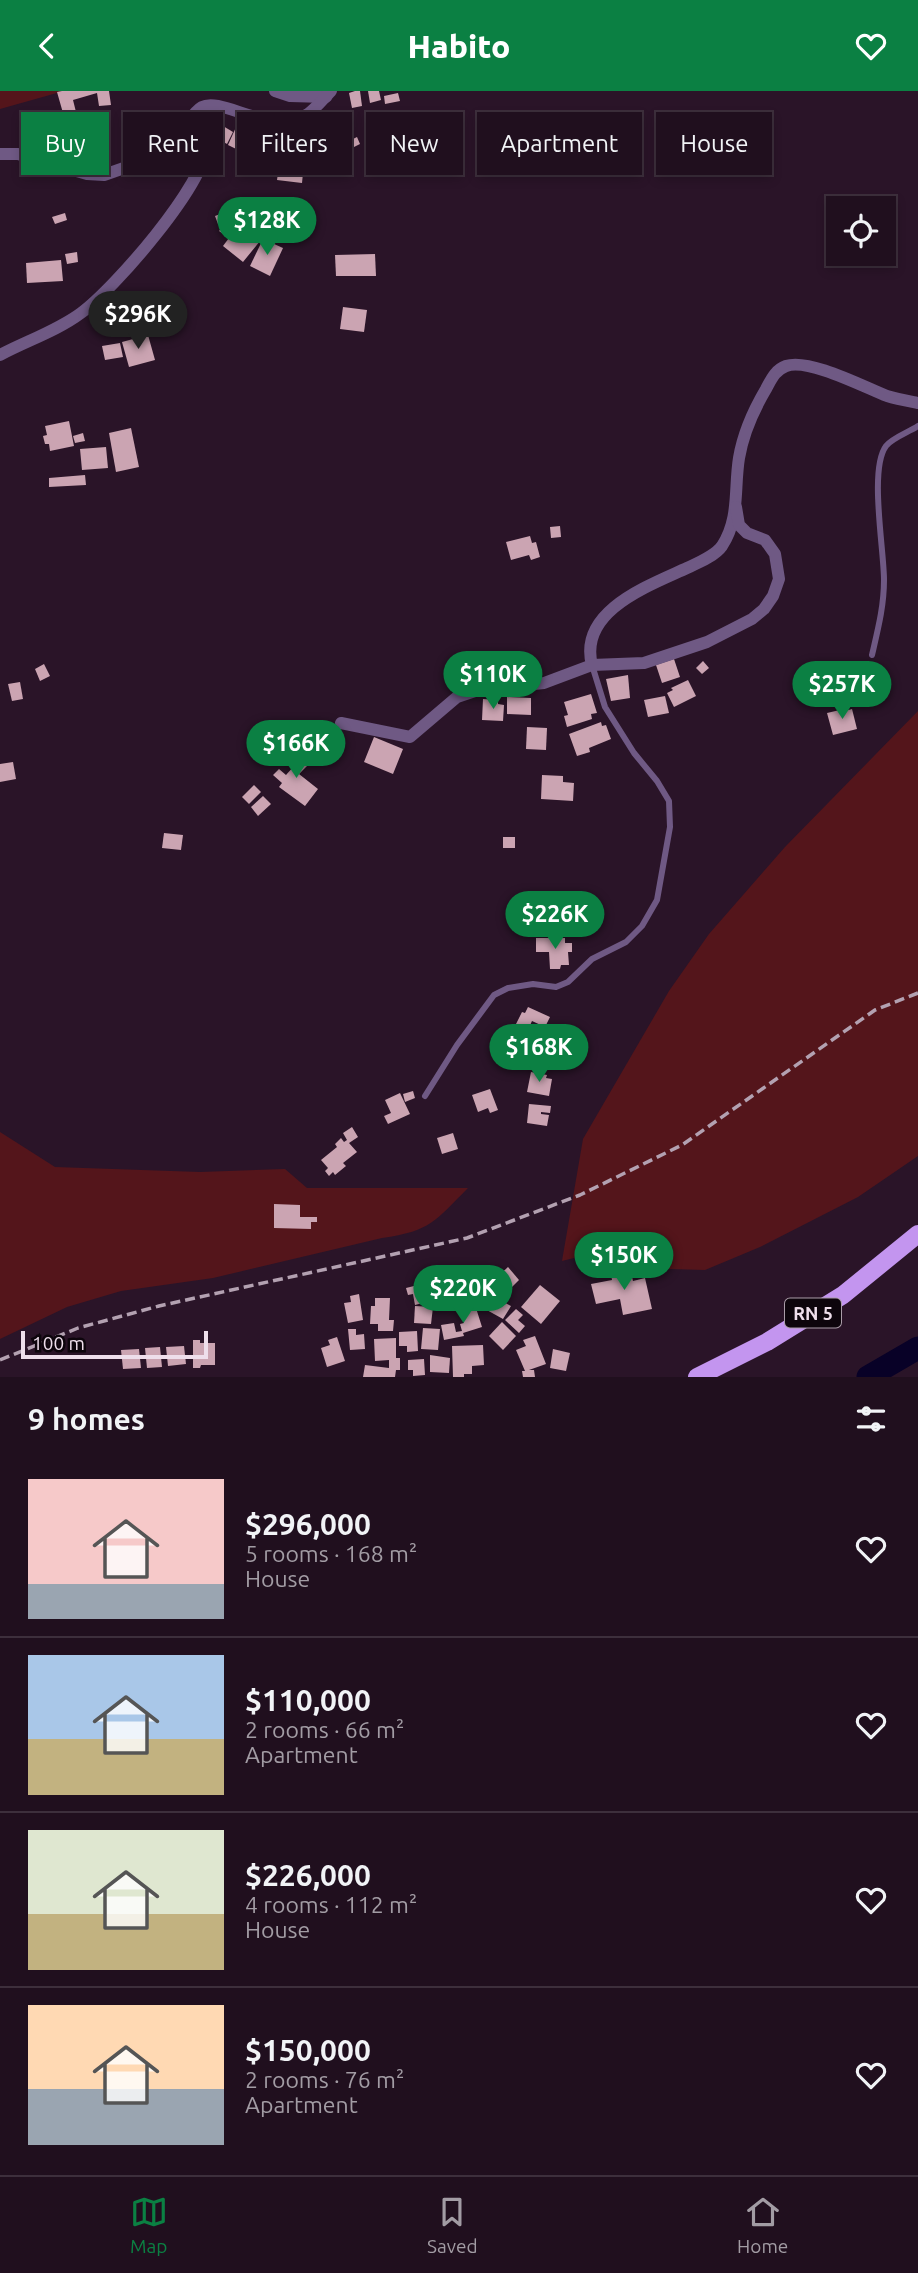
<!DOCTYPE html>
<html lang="en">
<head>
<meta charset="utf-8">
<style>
	:root { --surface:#200f1e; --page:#2d1d2b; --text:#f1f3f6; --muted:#a29ca4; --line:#3d2f3c; --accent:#0b8043 }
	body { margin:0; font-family:Ubuntu,sans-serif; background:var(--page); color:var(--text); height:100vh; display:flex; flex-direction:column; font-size:26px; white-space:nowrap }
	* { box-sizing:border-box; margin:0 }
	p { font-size:23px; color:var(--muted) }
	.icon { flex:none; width:38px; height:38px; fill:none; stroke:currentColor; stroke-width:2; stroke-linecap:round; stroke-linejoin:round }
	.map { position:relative; height:1286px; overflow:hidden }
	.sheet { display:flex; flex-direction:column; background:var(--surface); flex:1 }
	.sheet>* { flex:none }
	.top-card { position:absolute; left:21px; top:21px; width:877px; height:63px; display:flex; gap:14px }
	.tools { position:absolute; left:826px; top:105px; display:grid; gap:14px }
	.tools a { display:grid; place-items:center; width:70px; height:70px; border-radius:0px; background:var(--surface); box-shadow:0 4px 10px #0003,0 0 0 2px var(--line); font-size:35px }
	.scale { position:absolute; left:21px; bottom:18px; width:187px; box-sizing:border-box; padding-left:7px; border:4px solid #eedeeb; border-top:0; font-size:19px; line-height:24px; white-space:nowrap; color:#eedeeb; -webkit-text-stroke:5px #0d050c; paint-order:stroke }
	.price { position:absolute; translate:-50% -60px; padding:0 16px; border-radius:24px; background:var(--accent); color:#fff; font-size:23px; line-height:46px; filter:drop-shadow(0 2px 4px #0008) }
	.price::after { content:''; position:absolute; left:50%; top:42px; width:21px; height:16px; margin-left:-10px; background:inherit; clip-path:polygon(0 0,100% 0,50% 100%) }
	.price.on { background:#222; color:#fff }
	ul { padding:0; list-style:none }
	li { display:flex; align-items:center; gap:21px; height:175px; padding:0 28px }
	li+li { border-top:2px solid var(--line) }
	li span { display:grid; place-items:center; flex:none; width:196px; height:140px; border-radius:0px; color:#555 }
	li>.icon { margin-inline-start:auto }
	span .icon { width:84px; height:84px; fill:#fffc; stroke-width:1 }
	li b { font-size:30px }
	h2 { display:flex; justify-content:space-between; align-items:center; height:84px; padding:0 28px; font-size:30px }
	.pill { padding:0 24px; border-radius:0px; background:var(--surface); box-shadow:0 4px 10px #0003,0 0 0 2px var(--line); font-size:24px; line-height:63px }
	.pill.on { background:var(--accent); color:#fff }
	header { display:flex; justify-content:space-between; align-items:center; height:91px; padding:0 28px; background:var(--accent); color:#fff; font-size:32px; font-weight:800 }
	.tab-bar { display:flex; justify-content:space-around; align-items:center; height:98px; border-top:2px solid var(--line); background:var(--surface); font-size:19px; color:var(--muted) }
	.tab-bar a { display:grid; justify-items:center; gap:4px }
	.tab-bar .on { color:var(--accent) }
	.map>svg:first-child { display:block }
	.green { fill:#54151b }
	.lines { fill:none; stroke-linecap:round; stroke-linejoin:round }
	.river { stroke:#080127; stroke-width:23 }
	.building { fill:#cba4b2 }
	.lane { stroke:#6f5984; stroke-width:6 }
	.street { stroke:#6f5984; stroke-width:12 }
	.primary { stroke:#c395ef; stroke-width:18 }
	.rail { stroke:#b3a1b1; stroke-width:3.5; stroke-dasharray:10 5; stroke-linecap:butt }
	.labels { text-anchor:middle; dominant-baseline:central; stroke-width:7; stroke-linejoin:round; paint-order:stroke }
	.shield { fill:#0d050c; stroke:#aa9da8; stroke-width:2 }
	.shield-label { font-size:18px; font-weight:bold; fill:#eedeeb }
</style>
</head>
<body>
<header><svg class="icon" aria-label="back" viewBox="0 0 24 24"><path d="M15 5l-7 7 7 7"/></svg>Habito<svg class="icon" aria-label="heart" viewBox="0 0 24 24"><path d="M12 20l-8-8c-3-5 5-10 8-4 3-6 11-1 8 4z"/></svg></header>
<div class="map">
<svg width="918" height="1286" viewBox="0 0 918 1286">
	<rect width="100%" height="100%" fill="#2a1428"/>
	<!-- green -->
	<g class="green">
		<polygon points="0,0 64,0 0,18"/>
		<polygon points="918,620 918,1065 858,1106 760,1156 705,1179 670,1178 606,1159 562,1170 583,1048 669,900 709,843 785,756"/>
		<path d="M0 1041 55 1076 200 1081 285 1078 307 1097H468C435 1130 431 1140 382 1147L213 1187 121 1200 67 1216 0 1248Z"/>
	</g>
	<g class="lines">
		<!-- river -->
		<polyline class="river" points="868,1286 918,1257"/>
	</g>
	<!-- building -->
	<g class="building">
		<polygon points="62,0 109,0 111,14 99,15 97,2 73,9 77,25 65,29 57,1"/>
		<polygon points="355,0 360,0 362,15 352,17 349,2"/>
		<polygon points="368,0 379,0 381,9 370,12"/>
		<polygon points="398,2 400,10 385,13 384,5"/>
		<polygon points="213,29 233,41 227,53 206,41"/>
		<polygon points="345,31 349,50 357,46 360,53 352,57 349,50 340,52 342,60 333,62 332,56 314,60 313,54 301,57 297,42"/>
		<polygon points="237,34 278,54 269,74 228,54"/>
		<polygon points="280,68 298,70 297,81 303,82 302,92 277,89"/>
		<polygon points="231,119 234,127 232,128 260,150 243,171 223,155 229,147 219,140 228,129 218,133 215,125"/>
		<polygon points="65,122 67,129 55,133 52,126"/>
		<polygon points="263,148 283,157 270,185 250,175"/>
		<polygon points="77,161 78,171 67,173 65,163"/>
		<polygon points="375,163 376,185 336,185 335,164"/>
		<polygon points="61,169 63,190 27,192 26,172"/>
		<polygon points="343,216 367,219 364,241 340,238"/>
		<polygon points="148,244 155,269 129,276 122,251"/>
		<polygon points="120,252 123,266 105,269 102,255"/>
		<polygon points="69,330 74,355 50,360 49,353 45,353 43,345 47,344 45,335"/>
		<polygon points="131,337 139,376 116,381 109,342"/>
		<polygon points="83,342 85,350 75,352 73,345"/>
		<polygon points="106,356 108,377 82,379 80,358"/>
		<polygon points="85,384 86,394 49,396 49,387"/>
		<polygon points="560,435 561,446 551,447 550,436"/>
		<polygon points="530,445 532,452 536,451 540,466 531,469 529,464 511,469 506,451"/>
		<polygon points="674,568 680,586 662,592 656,574"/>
		<polygon points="703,570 709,577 702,583 696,577"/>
		<polygon points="44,573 50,585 40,590 35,578"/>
		<polygon points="868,576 878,593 878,598 874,600 876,605 869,608 866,601 869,600 866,591 857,595 862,606 855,609 850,598 847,600 843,590"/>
		<polygon points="628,584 630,607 611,610 606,588"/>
		<polygon points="688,589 696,605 674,616 667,602 673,599 671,597"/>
		<polygon points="20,591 23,608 12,610 8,593"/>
		<polygon points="591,603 597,622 591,623 592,628 567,636 564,625 568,624 564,611"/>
		<polygon points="665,605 669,622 648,626 644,609"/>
		<polygon points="507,606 531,607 531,624 507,623"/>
		<polygon points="483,608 498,609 498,613 504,614 503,630 482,629"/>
		<polygon points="844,618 845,620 852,618 857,638 833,644 827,622"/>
		<polygon points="601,631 602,635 606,634 611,648 589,657 590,661 577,665 569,643"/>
		<polygon points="527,636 547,637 546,659 526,658"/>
		<polygon points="374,646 403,658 393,683 364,671"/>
		<polygon points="299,658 304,663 300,668 307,675 299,683 318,698 305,715 279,696 282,692 273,684 279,678 286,684 294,675 286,668 294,659 297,661"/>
		<polygon points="13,671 16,688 0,691 0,673"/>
		<polygon points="542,684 563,685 563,691 574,692 573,710 541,708"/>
		<polygon points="254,694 261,701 249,713 242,706"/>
		<polygon points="263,705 271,713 258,725 251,716"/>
		<polygon points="164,742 183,744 181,759 162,757"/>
		<rect x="503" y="746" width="12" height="11"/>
		<polygon points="580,828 581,841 569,843 567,829"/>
		<polygon points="536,847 565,847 565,852 572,852 572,861 568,861 569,874 561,874 560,878 550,878 549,861 536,861"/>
		<polygon points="528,916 550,926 545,936 532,930 527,941 515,935 522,921 525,922"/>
		<polygon points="518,940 533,945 529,960 513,955"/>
		<polygon points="566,944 566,949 571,948 573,972 558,974 556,945"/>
		<polygon points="531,981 547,984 546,987 552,988 549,1005 527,1001"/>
		<polygon points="490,998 498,1019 490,1022 488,1017 478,1021 472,1004"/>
		<polygon points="413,1000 415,1007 405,1011 403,1003"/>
		<polygon points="400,1002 410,1023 388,1033 384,1025 391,1022 385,1009"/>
		<polygon points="529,1013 551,1015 550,1022 541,1021 541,1023 549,1024 547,1035 527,1032"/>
		<polygon points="352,1036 358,1046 349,1052 357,1061 343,1072 346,1075 335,1084 333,1081 329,1085 325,1080 328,1077 321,1069 337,1056 335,1053 341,1047 344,1051 347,1049 343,1042"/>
		<polygon points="453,1042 458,1058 442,1063 437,1047"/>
		<polygon points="274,1113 300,1114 300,1126 317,1126 317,1131 311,1131 311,1138 274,1137"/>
		<polygon points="508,1176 519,1189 506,1202 494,1189"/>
		<polygon points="630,1178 633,1190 645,1187 652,1218 623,1224 620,1208 596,1213 591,1193 612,1189 611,1183"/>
		<polygon points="485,1179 491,1186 489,1188 502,1203 494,1211 496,1212 498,1208 511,1215 503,1228 485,1218 488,1214 469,1193"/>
		<polygon points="426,1192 430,1210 415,1214 413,1203 408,1204 406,1197"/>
		<polygon points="464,1194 471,1212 454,1219 451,1210 448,1212 449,1216 443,1219 436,1202"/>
		<polygon points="540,1194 560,1210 541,1233 521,1216"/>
		<polygon points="359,1203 363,1229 348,1232 344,1212 351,1211 350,1205"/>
		<polygon points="375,1207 390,1207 389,1229 394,1229 393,1240 378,1240 378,1233 370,1233 371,1215 375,1215"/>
		<polygon points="415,1215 433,1216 431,1233 414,1232"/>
		<polygon points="476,1217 482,1236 463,1242 464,1245 444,1249 441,1234 454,1232 456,1241 462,1240 460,1233 464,1232 461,1222"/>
		<polygon points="516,1218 523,1224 518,1229 525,1235 519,1242 505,1229"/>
		<polygon points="502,1231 516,1245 503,1259 489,1245"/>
		<polygon points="423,1237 440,1238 438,1259 421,1258"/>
		<polygon points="348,1238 356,1238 356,1244 364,1243 365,1258 350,1259"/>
		<polygon points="417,1240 418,1260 407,1261 407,1255 399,1255 399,1241"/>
		<polygon points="535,1245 546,1273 529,1279 534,1279 535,1286 523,1286 522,1280 525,1280 516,1259 526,1255 523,1249"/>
		<polygon points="337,1246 345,1270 327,1276 321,1257 330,1254 328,1249"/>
		<polygon points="396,1247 396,1267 400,1267 400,1279 396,1279 395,1286 363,1286 365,1274 389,1277 389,1269 375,1270 374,1248"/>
		<polygon points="193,1249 200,1249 200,1252 215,1252 215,1274 201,1274 200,1277 193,1277"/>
		<polygon points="483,1254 484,1274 472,1275 472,1283 464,1283 464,1286 453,1286 452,1255"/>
		<polygon points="184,1255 186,1273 168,1275 166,1256"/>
		<polygon points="160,1256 162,1276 147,1277 145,1257"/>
		<polygon points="139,1258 141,1277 123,1278 121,1259"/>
		<polygon points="553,1258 570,1262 566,1280 550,1277"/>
		<polygon points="430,1264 450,1267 449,1282 430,1281"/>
		<polygon points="424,1268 425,1284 413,1285 413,1279 408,1279 408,1269"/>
	</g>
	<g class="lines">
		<!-- lane -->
		<g class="lane">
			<path d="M872 564C878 538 884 515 884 489 884 458 869 378 886 355 892 347 909 341 918 335"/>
			<polyline points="425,1005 457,954 494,904 508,897 533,893 556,896 568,891 592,868 626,851 642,835 657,809 670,736 669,710 657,690 634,662 605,616 592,574"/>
		</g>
		<!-- street -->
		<g class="street">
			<polyline points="275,0 290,5 326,6"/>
			<path d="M184 36C189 30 195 20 202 16 222 5 273 47 308 23 316 17 324 7 331 0"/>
			<path d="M0 63H18L87 83 104 84 144 70 161 59 184 36 194 34 202 38C204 42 207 48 207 52 207 92 113 199 81 222 57 240 26 250 0 264"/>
			<path d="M592 574C578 520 648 495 687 477 698 472 715 465 722 455 740 428 734 397 739 367 743 343 753 320 766 298 771 289 775 279 786 275 809 267 864 296 887 305 897 308 908 310 918 312"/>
			<polyline points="341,632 410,646 457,606 478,599 544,592 592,574 644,572 707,551 752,528 764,518 773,505 779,488 775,463 765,449 747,442 739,434 736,416"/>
		</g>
		<!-- primary -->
		<polyline class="primary" points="697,1286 767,1251 843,1204 918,1143"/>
		<!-- rail -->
		<polyline class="rail" points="0,1269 78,1237 159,1215 467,1147 580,1104 682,1054 875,919 918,902"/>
	</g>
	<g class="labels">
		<!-- shield labels -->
		<rect class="shield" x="785" y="1207.5" width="56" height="29" rx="5"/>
		<g class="shield-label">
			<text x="813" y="1222">RN 5</text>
		</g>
	</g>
</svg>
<div class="tools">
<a><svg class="icon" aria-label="locate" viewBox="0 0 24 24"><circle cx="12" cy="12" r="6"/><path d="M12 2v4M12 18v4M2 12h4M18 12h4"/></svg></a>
</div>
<div class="scale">100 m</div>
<b class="price" style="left:267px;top:166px">$128K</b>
<b class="price on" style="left:138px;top:260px">$296K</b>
<b class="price" style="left:493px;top:620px">$110K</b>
<b class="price" style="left:842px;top:630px">$257K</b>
<b class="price" style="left:296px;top:689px">$166K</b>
<b class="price" style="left:555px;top:860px">$226K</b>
<b class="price" style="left:539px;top:993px">$168K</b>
<b class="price" style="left:624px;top:1201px">$150K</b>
<b class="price" style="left:463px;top:1234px">$220K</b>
<div class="top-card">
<a class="pill on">Buy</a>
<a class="pill">Rent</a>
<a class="pill">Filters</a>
<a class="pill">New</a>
<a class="pill">Apartment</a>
<a class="pill">House</a>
</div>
</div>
<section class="sheet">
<h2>9 homes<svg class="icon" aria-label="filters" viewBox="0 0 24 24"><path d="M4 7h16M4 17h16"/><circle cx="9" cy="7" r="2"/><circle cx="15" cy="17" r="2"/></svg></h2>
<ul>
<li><span style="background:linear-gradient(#f6c9c9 75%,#9aa5b1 0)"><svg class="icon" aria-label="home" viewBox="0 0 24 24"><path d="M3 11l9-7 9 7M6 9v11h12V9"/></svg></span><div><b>$296,000</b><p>5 rooms · 168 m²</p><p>House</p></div><svg class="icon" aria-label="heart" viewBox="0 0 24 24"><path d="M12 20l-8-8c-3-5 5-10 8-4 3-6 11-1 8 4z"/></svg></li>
<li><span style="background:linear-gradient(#a9c7e8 60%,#c2b280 0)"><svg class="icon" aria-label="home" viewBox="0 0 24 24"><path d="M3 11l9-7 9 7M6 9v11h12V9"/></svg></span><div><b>$110,000</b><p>2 rooms · 66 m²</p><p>Apartment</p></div><svg class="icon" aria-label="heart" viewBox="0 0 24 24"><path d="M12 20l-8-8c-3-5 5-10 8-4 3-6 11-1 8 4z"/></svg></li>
<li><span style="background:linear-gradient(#dfe7d0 60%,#c2b280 0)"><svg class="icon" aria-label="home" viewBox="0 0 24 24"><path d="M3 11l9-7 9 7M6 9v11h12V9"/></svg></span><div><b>$226,000</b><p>4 rooms · 112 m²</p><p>House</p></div><svg class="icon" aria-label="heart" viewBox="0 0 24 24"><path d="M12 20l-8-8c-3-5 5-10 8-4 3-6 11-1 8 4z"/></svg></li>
<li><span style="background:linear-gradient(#ffd9b3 60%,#9aa5b1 0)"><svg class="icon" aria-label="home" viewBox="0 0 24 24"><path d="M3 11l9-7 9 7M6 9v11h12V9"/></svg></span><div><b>$150,000</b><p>2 rooms · 76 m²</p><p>Apartment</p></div><svg class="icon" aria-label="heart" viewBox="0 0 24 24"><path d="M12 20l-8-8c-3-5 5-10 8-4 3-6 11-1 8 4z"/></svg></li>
</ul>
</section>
<nav class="tab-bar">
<a class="on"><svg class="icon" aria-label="map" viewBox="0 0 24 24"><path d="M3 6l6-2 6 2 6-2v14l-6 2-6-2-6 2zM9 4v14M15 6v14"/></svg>Map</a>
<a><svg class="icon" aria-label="saved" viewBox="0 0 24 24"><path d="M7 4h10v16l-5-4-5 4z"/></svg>Saved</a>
<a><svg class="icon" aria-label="home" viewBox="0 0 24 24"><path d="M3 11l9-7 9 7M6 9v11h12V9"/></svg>Home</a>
</nav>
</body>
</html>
